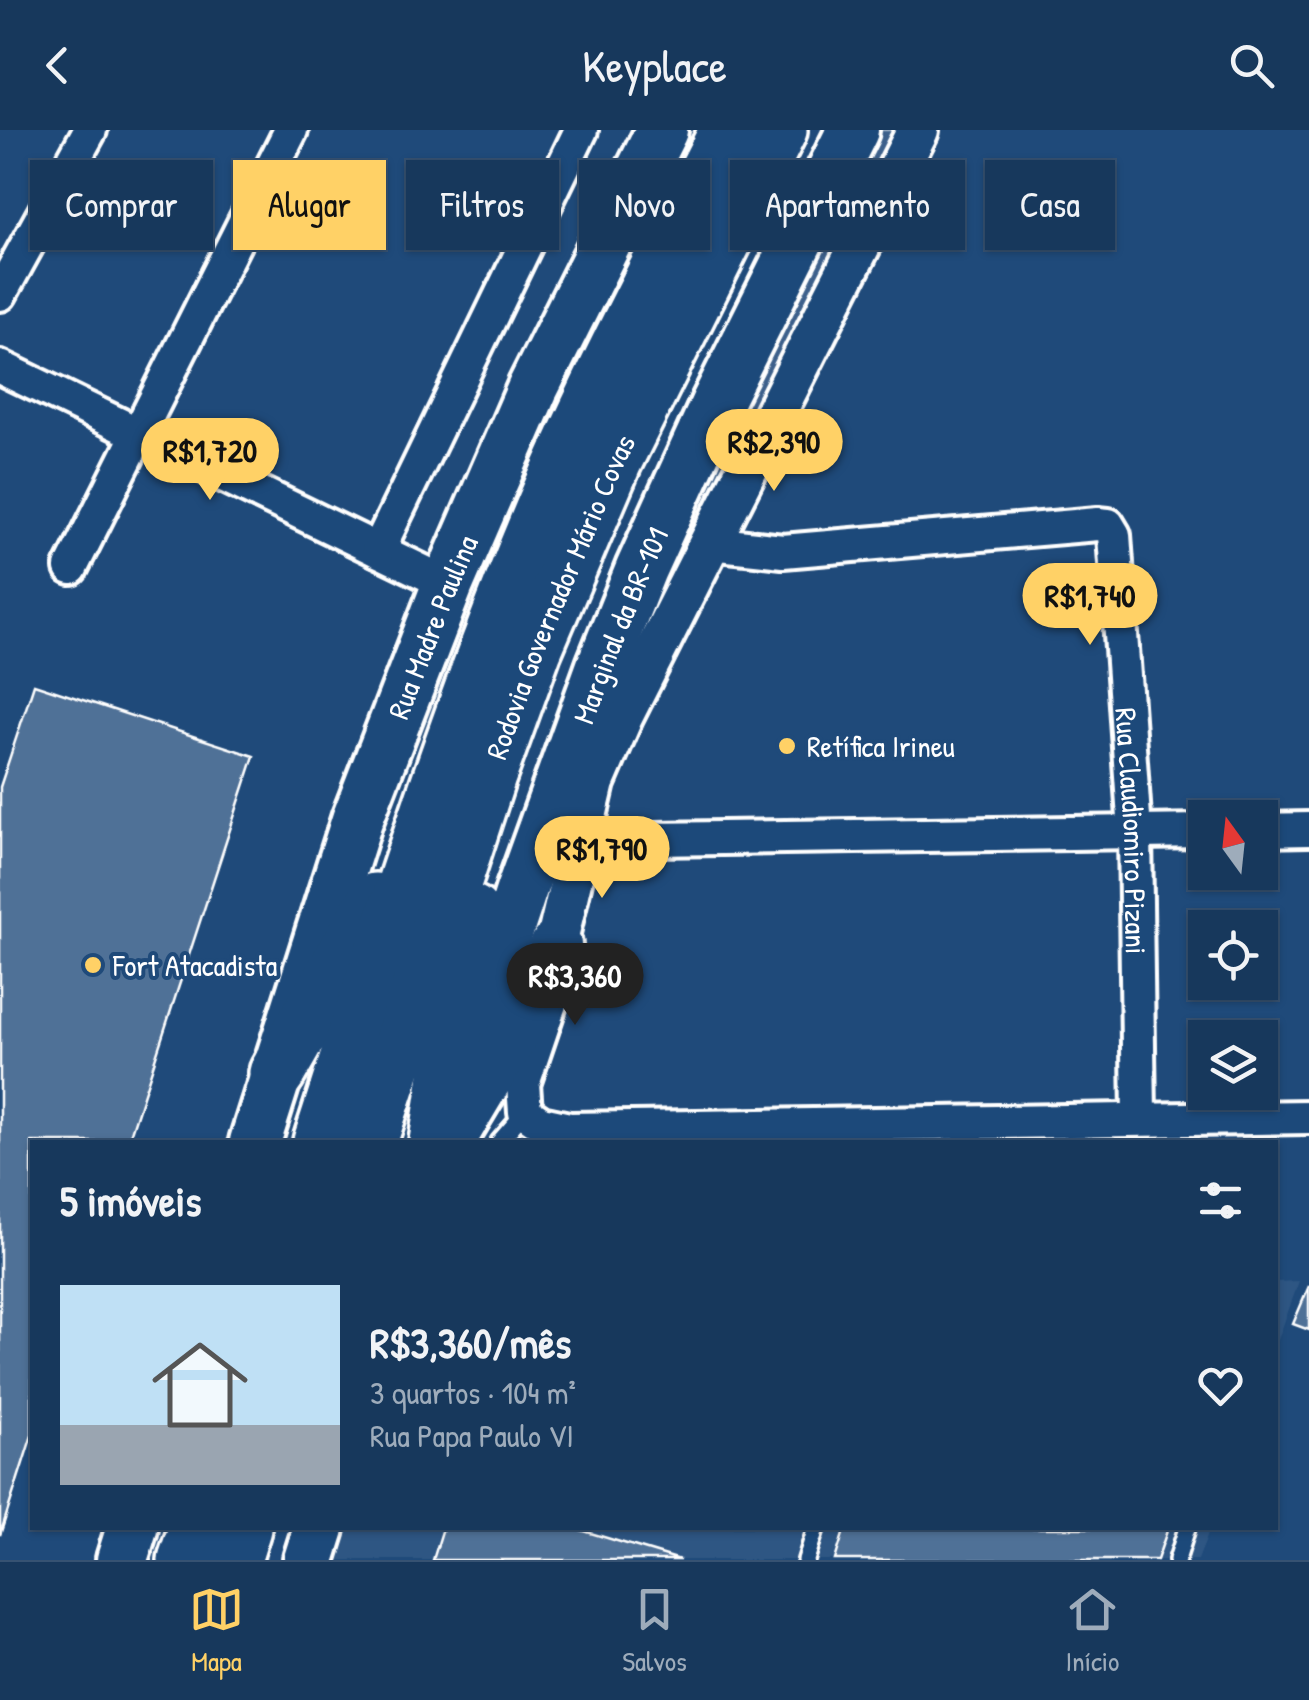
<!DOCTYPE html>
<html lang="pt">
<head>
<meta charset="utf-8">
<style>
	:root { --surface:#17385c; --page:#203f62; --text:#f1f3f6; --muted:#9eacbb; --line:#365272; --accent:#ffd166 }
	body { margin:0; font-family:"Patrick Hand",sans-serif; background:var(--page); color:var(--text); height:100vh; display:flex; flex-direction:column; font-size:38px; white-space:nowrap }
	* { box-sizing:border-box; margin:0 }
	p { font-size:32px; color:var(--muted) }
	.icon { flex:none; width:55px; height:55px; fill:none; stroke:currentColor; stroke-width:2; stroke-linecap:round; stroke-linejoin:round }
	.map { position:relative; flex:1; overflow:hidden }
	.side { position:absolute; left:30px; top:1010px; width:1248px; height:390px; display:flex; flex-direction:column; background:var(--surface); border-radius:0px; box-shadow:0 2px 8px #0004,0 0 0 2px var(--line) }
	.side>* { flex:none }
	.banner { position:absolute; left:30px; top:30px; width:1250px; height:90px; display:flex; gap:20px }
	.needle { width:65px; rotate:345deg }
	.buttons { position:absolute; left:1188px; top:670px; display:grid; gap:20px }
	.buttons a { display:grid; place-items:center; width:90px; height:90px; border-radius:0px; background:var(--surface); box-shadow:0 2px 8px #0004,0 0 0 2px var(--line); font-size:50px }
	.price { position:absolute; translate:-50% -85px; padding:0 22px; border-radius:35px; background:var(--accent); color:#111; font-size:32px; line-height:65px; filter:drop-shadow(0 2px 5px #0008) }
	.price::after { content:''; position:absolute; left:50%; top:60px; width:30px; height:22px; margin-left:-15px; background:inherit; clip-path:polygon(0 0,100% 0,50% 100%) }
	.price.active { background:#222; color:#fff }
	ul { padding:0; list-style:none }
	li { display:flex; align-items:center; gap:30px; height:250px; padding:0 30px }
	li span { display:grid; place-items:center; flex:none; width:280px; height:200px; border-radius:0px; color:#555 }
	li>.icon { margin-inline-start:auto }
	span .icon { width:120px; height:120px; fill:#fffc; stroke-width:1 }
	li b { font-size:42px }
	h2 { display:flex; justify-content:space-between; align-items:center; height:120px; padding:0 30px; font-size:42px }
	.tag { padding:0 35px; border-radius:0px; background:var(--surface); box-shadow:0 2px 8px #0004,0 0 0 2px var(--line); font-size:35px; line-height:90px }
	.tag.active { background:var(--accent); color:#111 }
	header { display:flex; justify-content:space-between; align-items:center; height:130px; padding:0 30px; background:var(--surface); font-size:45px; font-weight:600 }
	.tabs { display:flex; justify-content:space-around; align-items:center; height:140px; border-top:2px solid var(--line); background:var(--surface); font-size:28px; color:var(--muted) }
	.tabs a { display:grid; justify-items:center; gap:5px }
	.tabs .active { color:var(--accent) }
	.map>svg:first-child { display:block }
	.built { fill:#2e5683 }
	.green { fill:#3c618b; stroke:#9eb0c5; stroke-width:2.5 }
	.building { fill:#507197; stroke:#fff; stroke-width:2.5 }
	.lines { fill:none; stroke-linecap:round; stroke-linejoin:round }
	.service-casing { stroke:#fff; stroke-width:22 }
	.minor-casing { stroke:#fff; stroke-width:40 }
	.tertiary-casing { stroke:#fff; stroke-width:48 }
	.primary-casing { stroke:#fff; stroke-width:58 }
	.motorway-casing { stroke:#fff; stroke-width:62 }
	.service { stroke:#1f4a7a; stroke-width:15 }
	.minor { stroke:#1f4a7a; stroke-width:32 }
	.tertiary { stroke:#1f4a7a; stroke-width:40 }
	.primary { stroke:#1f4a7a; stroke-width:50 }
	.motorway { stroke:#1f4a7a; stroke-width:55 }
	.poi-dot { fill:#ffd166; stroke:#1f4a7a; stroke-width:4 }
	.labels { text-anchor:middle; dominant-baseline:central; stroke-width:8; stroke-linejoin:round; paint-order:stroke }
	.street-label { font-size:30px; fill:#fff; stroke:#1f4a7a }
	.poi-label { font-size:30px; fill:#fff; stroke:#1f4a7a; text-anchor:start }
</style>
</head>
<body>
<header><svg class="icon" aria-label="back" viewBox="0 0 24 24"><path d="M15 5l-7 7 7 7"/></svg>Keyplace<svg class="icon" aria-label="search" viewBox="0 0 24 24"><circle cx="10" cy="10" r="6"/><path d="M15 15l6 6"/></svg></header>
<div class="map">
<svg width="1309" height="1430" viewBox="0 0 1309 1430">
	<rect width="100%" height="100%" fill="#1f4a7a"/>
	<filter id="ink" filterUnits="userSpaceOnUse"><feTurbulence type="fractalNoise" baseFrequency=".01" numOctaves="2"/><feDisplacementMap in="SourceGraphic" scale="20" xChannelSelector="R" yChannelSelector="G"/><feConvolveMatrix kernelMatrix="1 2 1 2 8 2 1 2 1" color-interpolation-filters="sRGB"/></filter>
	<g filter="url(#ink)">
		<!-- built -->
		<g class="built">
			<polygon points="1299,1151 1275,1218 1275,1152"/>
			<polygon points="334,1398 1210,1398 1198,1430 324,1430"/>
		</g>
		<!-- green -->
		<polygon class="green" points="871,0 910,0 657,503 700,344"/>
		<!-- building -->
		<g class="building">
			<polygon points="34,554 254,626 128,1012 32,1012 32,1305 0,1405 0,657"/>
			<polygon points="1309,1156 1309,1200 1293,1194"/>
			<polygon points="443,1398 574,1398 680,1430 433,1430"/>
			<polygon points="845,1398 1168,1398 1157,1430 835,1430"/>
		</g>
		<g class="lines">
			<defs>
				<g id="service">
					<polyline points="499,1012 525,982"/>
					<polyline points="806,1430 816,1398"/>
					<polyline points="1177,1430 1187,1398"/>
				</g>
				<g id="minor">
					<polyline points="0,164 90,0"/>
					<polyline points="0,237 448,454"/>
					<path id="s1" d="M710 413 783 421 1098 394 1108 395 1114 405 1135 702 1139 988"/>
					<polyline points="378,420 581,0"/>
					<polyline points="71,438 291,0"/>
					<polyline points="1260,700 1309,699"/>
					<polyline points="580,710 1205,701"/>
					<polyline points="550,874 523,954 525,982 541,993 569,999 1309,987"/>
				</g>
				<polyline id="tertiary" points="556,815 594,652 622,587 918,0"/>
				<g id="primary">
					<path id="s2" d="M467 927 521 761 602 536 641 439 716 274 853 0"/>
					<path id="s3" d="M255 1012 357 690 448 454 533 258 662 0"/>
					<polyline points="449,1012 514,903 556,815"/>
					<polyline points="122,1430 132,1398"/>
					<polyline points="309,1430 319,1398"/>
				</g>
				<g id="motorway">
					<polyline points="277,943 375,771"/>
					<path d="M321 1012C388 805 452 597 536 396 592 261 662 131 728 0"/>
					<path id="s4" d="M369 1012 488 646 534 519 614 331 779 0"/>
					<polyline points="437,1012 472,783"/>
					<polyline points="186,1430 197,1398"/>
					<polyline points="233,1430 243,1398"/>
				</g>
			</defs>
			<!-- service casing -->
			<use href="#service" class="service-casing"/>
			<!-- minor casing -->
			<use href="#minor" class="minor-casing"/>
			<!-- tertiary casing -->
			<use href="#tertiary" class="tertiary-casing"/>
			<!-- primary casing -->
			<use href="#primary" class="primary-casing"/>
			<!-- motorway casing -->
			<use href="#motorway" class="motorway-casing"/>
			<!-- service -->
			<use href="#service" class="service"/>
			<!-- minor -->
			<use href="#minor" class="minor"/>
			<!-- tertiary -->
			<use href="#tertiary" class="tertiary"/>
			<!-- primary -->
			<use href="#primary" class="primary"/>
			<!-- motorway -->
			<use href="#motorway" class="motorway"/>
		</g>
	</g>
	<!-- markers -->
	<g class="poi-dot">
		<circle cx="787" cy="616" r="10"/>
		<circle cx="93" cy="835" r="10"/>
	</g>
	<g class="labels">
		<!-- street labels -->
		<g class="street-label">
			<text stroke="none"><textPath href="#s4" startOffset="578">Rodovia Governador Mário Covas</textPath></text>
			<text stroke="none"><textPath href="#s3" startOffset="545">Rua Madre Paulina</textPath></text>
			<text stroke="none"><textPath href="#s2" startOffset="458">Marginal da BR-101</textPath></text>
			<text stroke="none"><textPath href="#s1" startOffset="708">Rua Claudiomiro Pizani</textPath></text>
		</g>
		<!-- poi labels -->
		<g class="poi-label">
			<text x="807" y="616">Retífica Irineu</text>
			<text x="113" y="835">Fort Atacadista</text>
		</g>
	</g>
</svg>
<div class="buttons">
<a><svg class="needle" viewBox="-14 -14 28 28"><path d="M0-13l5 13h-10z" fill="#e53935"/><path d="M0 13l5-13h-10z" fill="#9eacbb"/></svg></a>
<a><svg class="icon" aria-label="locate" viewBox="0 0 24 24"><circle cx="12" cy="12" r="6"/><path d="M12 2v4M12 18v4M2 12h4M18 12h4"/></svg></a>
<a><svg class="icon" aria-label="layers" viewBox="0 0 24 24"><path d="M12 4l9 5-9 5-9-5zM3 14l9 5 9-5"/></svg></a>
</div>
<b class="price" style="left:774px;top:364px">R$2,390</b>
<b class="price" style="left:210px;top:373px">R$1,720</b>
<b class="price" style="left:1090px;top:518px">R$1,740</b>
<b class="price" style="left:602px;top:771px">R$1,790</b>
<b class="price active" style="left:575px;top:898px">R$3,360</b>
<div class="banner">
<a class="tag">Comprar</a>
<a class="tag active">Alugar</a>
<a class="tag">Filtros</a>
<a class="tag">Novo</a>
<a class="tag">Apartamento</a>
<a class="tag">Casa</a>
</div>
<section class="side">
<h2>5 imóveis<svg class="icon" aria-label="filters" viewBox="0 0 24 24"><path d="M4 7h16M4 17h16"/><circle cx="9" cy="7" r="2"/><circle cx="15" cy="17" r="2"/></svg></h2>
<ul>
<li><span style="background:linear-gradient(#bfe0f5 70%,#9aa5b1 0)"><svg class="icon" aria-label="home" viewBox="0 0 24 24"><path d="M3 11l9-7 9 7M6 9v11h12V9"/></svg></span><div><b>R$3,360/mês</b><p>3 quartos · 104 m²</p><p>Rua Papa Paulo VI</p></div><svg class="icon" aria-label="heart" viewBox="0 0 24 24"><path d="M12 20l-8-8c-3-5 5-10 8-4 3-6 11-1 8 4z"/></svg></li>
</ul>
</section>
</div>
<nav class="tabs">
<a class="active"><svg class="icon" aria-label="map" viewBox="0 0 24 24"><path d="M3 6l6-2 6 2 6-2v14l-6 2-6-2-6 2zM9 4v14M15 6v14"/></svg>Mapa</a>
<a><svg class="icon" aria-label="saved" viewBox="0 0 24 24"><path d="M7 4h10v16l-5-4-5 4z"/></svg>Salvos</a>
<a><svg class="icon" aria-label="home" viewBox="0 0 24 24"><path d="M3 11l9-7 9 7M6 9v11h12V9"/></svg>Início</a>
</nav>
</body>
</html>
